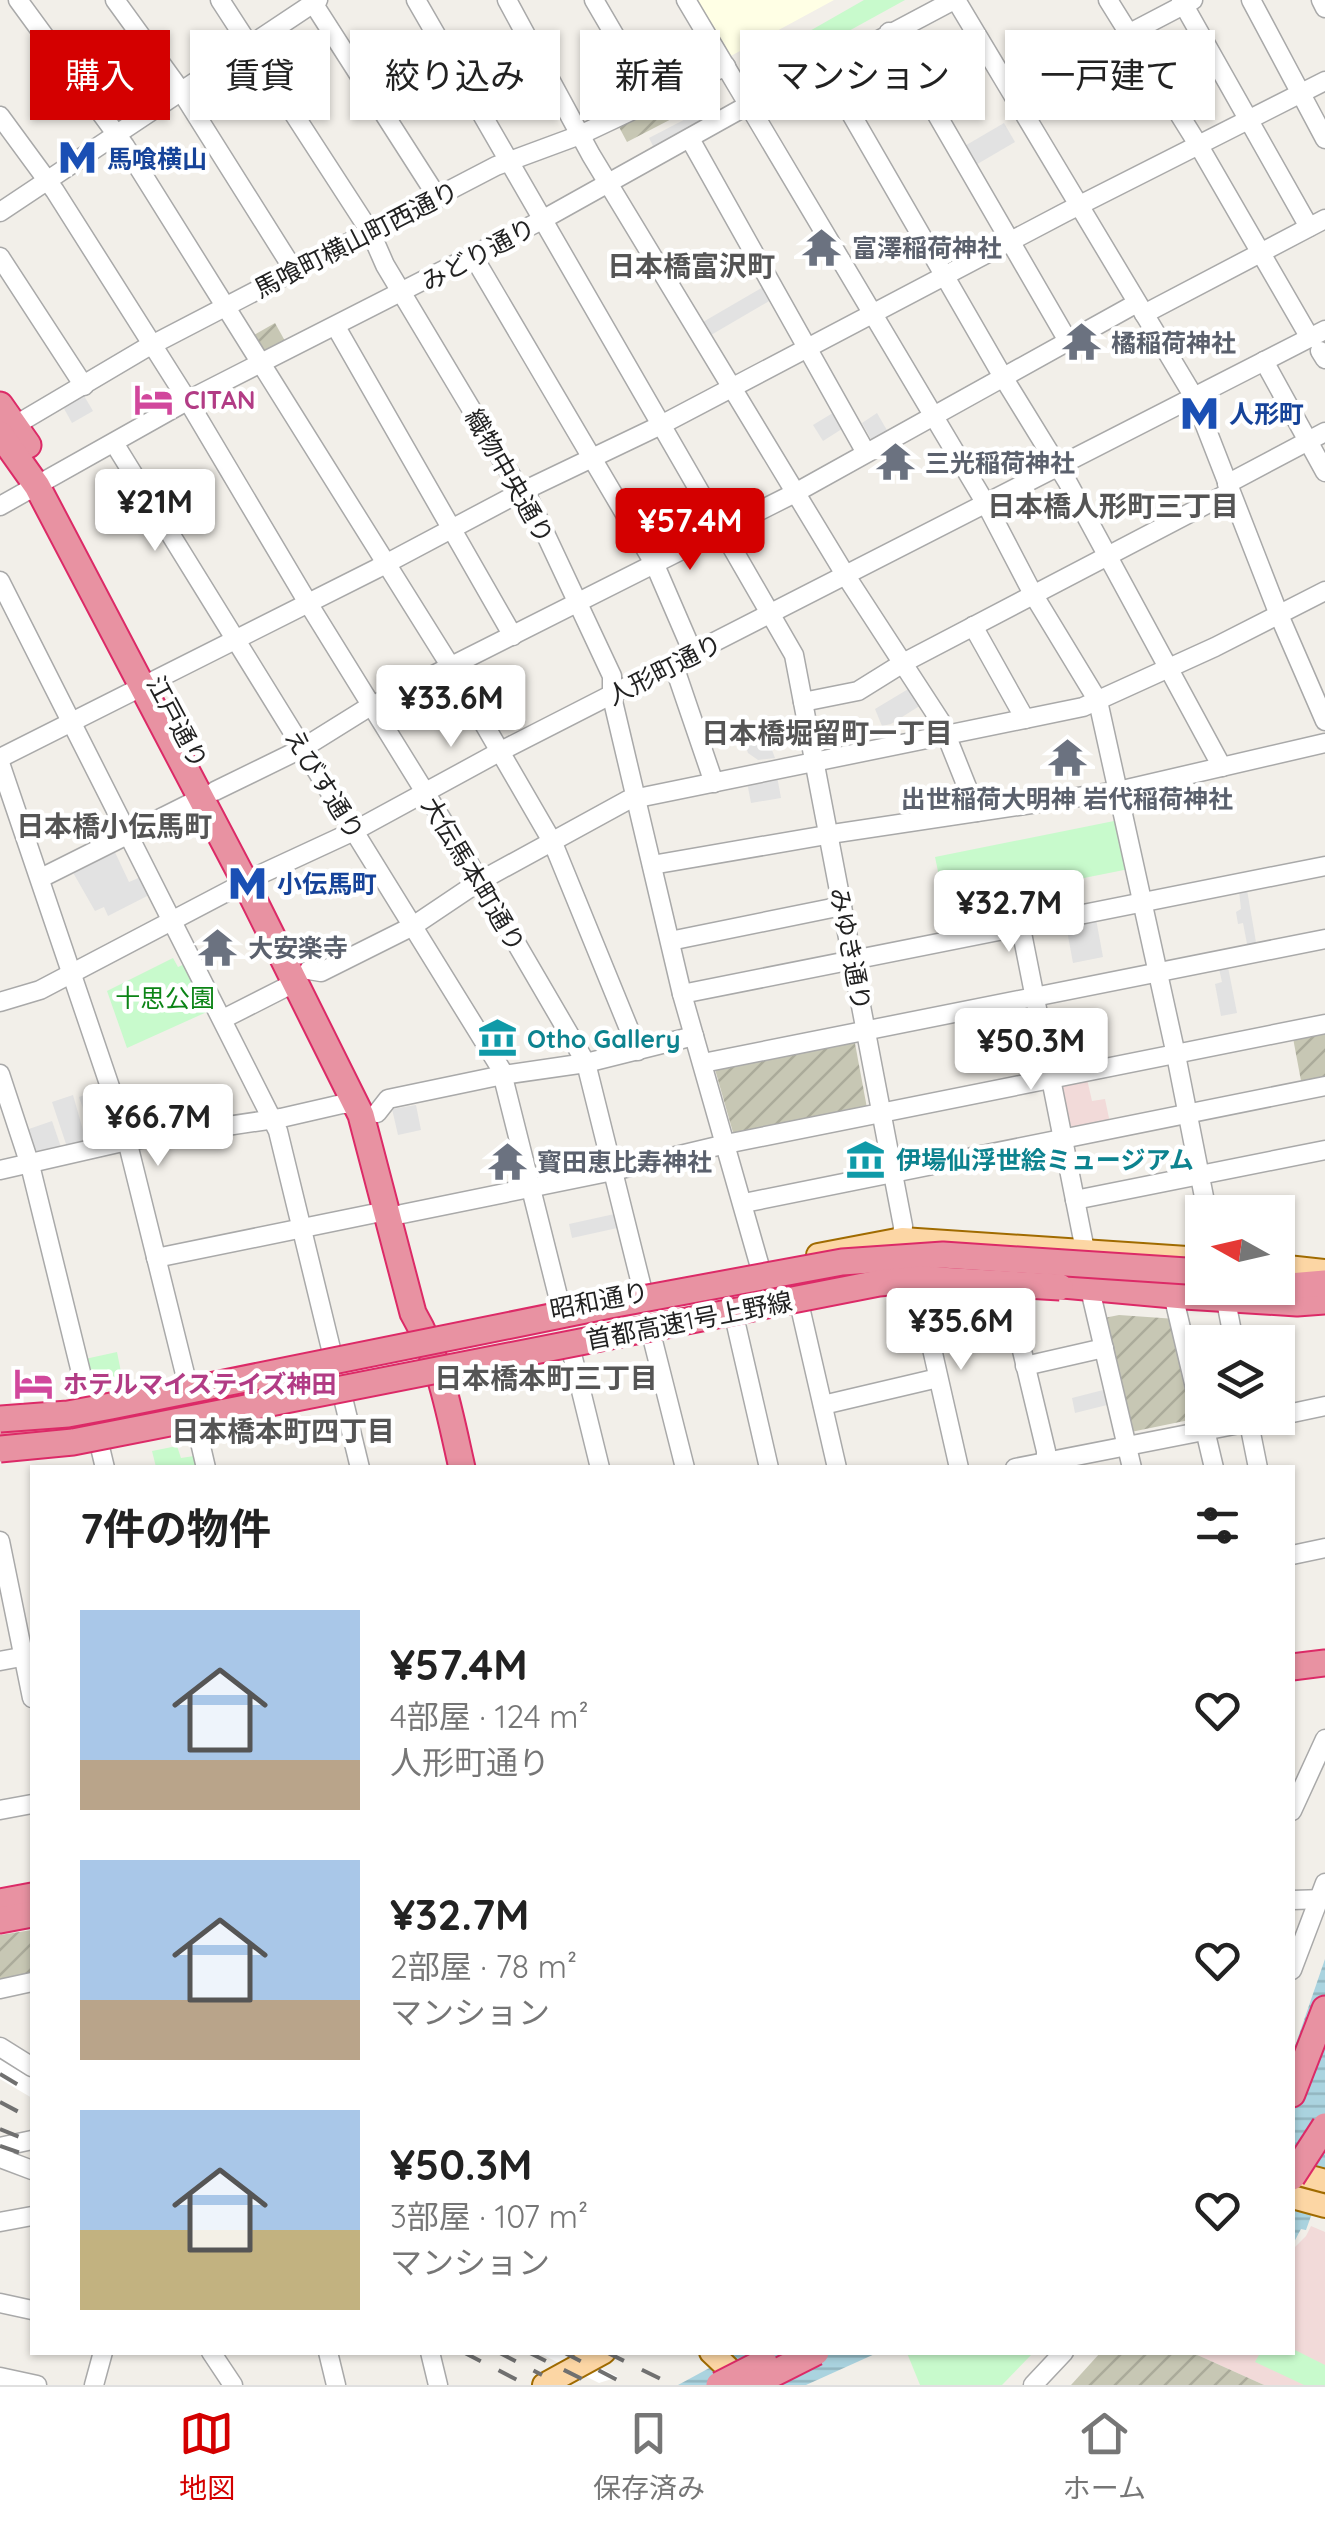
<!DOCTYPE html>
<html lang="ja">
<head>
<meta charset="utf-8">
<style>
	:root { --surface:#fff; --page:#f2f2f2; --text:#222; --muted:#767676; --line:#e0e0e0; --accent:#d40000 }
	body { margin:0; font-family:Quicksand,"Noto Sans JP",sans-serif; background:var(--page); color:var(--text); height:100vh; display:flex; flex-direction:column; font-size:38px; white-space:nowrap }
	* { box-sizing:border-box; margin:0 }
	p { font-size:32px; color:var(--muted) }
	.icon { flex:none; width:55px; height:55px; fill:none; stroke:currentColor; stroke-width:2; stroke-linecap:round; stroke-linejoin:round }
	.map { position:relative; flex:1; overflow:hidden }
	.panel { position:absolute; left:30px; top:1465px; width:1265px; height:890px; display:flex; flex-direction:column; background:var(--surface); border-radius:0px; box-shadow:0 2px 8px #0004 }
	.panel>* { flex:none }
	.guide { position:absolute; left:30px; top:30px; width:1265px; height:90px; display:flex; gap:20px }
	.needle { width:65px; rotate:278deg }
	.fabs { position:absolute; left:1185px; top:1195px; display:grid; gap:20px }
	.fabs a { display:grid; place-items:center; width:110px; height:110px; border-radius:0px; background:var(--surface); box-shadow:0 2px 8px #0004; font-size:50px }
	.price { position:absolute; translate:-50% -85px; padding:0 22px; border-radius:10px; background:#fff; color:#222; font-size:32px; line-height:65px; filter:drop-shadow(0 2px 5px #0008) }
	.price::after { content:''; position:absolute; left:50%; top:60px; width:30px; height:22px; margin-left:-15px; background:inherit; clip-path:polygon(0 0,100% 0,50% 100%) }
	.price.active { background:var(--accent); color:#fff }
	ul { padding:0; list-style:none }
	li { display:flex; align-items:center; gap:30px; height:250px; padding:0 50px }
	li span { display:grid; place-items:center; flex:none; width:280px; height:200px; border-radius:0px; color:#555 }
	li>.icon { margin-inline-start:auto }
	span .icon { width:120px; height:120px; fill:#fffc; stroke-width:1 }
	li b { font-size:42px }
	h2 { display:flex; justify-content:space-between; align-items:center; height:120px; padding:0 50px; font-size:42px }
	.tag { padding:0 35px; border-radius:0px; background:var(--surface); box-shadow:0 2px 8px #0004; font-size:35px; line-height:90px }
	.tag.active { background:var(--accent); color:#fff }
	.menu { display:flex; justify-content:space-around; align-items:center; height:140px; border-top:2px solid var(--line); background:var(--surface); font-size:28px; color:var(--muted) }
	.menu a { display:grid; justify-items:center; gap:5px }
	.menu .active { color:var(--accent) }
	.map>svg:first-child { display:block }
	.commercial { fill:#f2dad9 }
	.education { fill:#ffffe5 }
	.construction { fill:url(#construction-furrows) }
	.park { fill:#c8facc }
	.parking { fill:#e2e2e2 }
	.water { fill:url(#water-rules) }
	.pier { fill:#fff }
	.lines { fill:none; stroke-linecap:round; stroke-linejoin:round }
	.minor-casing { stroke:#a9a9a9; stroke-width:21 }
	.major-casing { stroke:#a06b00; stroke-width:26 }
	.highway-casing { stroke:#dc2a67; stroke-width:29 }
	.minor { stroke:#fff; stroke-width:18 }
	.major { stroke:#fcd6a4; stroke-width:22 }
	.highway { stroke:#e892a2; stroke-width:25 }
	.rail { stroke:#707070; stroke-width:4; stroke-dasharray:20 20; stroke-linecap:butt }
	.highway-bridge-casing { stroke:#dc2a67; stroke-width:29; stroke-linecap:butt }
	.highway-bridge { stroke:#e892a2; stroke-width:25 }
	.labels { text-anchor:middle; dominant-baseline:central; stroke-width:9; stroke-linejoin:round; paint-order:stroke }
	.transit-label { font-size:25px; font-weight:bold; fill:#164399; stroke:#fff; text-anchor:start }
	.street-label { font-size:25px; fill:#222; stroke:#fff }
	.worship-label { font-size:25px; font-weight:bold; fill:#5b616d; stroke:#fff; text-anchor:start }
	.hotel-label { font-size:25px; font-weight:bold; fill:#b23c85; stroke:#fff; text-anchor:start }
	.park-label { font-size:25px; fill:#0c8416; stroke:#fff }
	.culture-label { font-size:25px; font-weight:bold; fill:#0d838f; stroke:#fff; text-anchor:start }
	.neighbourhood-label { font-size:28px; font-weight:bold; fill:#555; stroke:#fff }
</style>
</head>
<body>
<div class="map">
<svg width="1325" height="2385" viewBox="0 0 1325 2385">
	<defs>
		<pattern id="construction-furrows" width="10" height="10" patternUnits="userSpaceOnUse" patternTransform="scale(2.5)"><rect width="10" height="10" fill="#c7c7b4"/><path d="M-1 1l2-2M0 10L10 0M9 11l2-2" fill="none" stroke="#abab9a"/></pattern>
		<pattern id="water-rules" width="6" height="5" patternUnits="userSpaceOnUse" patternTransform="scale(2.5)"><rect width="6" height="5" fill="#aad3df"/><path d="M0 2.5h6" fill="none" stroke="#92b5bf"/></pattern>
	</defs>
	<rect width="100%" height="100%" fill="#f2efe9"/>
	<!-- commercial -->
	<g class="commercial">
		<polygon points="1087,1079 1092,1101 1105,1099 1110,1123 1073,1130 1069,1126 1061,1089 1063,1084"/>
		<polygon points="1311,2226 1325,2232 1325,2385 1264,2385 1193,2353 1292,2352 1293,2249 1306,2236"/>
	</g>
	<!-- education -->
	<polygon class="education" points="698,0 834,0 729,57"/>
	<!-- construction -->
	<g class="construction">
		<polygon points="703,85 710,99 627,142 619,127"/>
		<polygon points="275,323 285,341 264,353 254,335"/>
		<polygon points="1325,1032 1325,1081 1302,1086 1293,1038"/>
		<polygon points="854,1038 867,1108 734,1136 714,1066"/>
		<polygon points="1119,1315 1176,1319 1199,1418 1131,1432 1104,1318"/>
		<polygon points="32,1930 32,1977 0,1983 0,1935"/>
		<polygon points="1100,2353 1193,2353 1264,2385 1071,2385"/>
	</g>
	<!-- park -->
	<g class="park">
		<polygon points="864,0 905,0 816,49 822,63 814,67 807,55 803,57 794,40"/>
		<polygon points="1119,820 1129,869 1044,886 1050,916 1015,923 1008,892 945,905 935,857"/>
		<polygon points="173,958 178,967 187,963 209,1011 127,1048 107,991"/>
		<polygon points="117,1352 122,1377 90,1384 85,1359"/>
		<polygon points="177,1446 181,1458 194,1456 197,1467 156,1467 152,1451"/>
		<polygon points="1293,2349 1325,2365 1325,2385 1304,2385 1255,2362 1260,2353 1292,2352"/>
		<polygon points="907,2353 1033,2353 1002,2385 920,2385"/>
	</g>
	<!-- parking -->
	<g class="parking">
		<polygon points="815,79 821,81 830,95 810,107 801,88"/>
		<polygon points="701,111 705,120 654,148 649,138"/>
		<polygon points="1004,123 1015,142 974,166 963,147"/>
		<polygon points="765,286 771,300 711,335 703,322"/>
		<polygon points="83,394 93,411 72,423 62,405"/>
		<polygon points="836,411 845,427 823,441 813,425"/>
		<polygon points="877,413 888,432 872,441 862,423"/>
		<polygon points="910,688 921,705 891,724 882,726 875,709"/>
		<polygon points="755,737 758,746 769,742 775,758 758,760 748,753 744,741"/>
		<polygon points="777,776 781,798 751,803 747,782"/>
		<polygon points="113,848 129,882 143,876 153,893 108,916 104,907 95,911 71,869"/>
		<polygon points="1247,890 1257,948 1248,949 1243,923 1238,924 1236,912 1241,909 1239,891"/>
		<polygon points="1096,919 1103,957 1073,963 1066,925"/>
		<polygon points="1227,962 1237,1013 1221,1016 1215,984 1222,982 1218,964"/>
		<polygon points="98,1090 106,1114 87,1120 79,1097"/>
		<polygon points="73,1095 87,1144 68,1150 52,1102"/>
		<polygon points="416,1105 421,1130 398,1135 392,1109"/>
		<polygon points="52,1121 62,1150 39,1155 33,1153 26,1130"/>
		<polygon points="619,1213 622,1227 572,1238 569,1224"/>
		<polygon points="1107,1389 1111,1404 1075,1413 1072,1398"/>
	</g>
	<!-- water -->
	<g class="water">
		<polygon points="1325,1959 1325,2177 1306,2230 1301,2229 1293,2244 1293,2052"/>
		<polygon points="737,2353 877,2353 806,2385 678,2385"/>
	</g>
	<!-- pier -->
	<g class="pier">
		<polygon points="0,2055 32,2075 32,2098 0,2079"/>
		<polygon points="539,2353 571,2353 618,2377 599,2383"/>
	</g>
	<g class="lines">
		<defs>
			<g id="minor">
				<polyline points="18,0 125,146 451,667 553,843 638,1051"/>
				<polyline points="115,0 181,91 295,272"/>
				<polyline points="220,0 371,233 385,265 521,492 529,499 612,676 612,697 682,994 760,1267"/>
				<polyline points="416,0 794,655 903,1226 902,1239 918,1287 959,1468"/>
				<polyline points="507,0 591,155 846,576 941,722 977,812"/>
				<polyline points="594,0 653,101"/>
				<polyline points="686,0 986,504 1033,594 1098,701 1176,1055 1207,1212"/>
				<polyline points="956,0 1194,397 1279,615 1325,721"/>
				<polyline points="1108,0 1199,146 1310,338"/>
				<polyline points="1181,0 1309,227"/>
				<polyline points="1251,0 1325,139"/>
				<polyline points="1321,0 1325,8"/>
				<polyline points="313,3 438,198"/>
				<polyline points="889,32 1068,341"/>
				<polyline points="1128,34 1193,0"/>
				<polyline points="824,67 1003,377 1067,481 1222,767"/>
				<polyline points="0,116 55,191 188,401 308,603 480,881 586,1063 643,1292"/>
				<polyline points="690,139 865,451"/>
				<polyline points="0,212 318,0"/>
				<polyline points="473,256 655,565 693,653"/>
				<polyline points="0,257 84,386"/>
				<polyline points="1144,314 1325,219"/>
				<polyline points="336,327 513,636"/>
				<polyline points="1320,351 1325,359"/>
				<polyline points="1264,361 1325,472"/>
				<polyline points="7,430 144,349 496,166 580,135 726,66"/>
				<polyline points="114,443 501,1069 561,1308"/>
				<polyline points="1227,484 1325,432"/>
				<polyline points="0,506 194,397 542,220 741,109 756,105 954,0"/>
				<polyline points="0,581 278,1131 332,1353"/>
				<polyline points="973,626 1025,719"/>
				<polyline points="673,663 714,783"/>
				<polyline points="803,702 858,691 903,663 1230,492"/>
				<polyline points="0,758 376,569 521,492 659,426 1064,213 1325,81"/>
				<polyline points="0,763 124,1128 187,1382"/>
				<polyline points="215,791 303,748 364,710 795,493 1137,303"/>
				<polyline points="652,865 838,833 1118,791 1325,743"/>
				<polyline points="41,878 201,798"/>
				<polyline points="1021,928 1085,1250"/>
				<polyline points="670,941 842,906"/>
				<polyline points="309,970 321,972 413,926 480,881 628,800 1083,707 1215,647 1325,591"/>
				<polyline points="682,994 1325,866"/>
				<polyline points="0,1002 40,990 259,875 354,831 501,751 1325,330"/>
				<polyline points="223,1019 296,982"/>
				<polyline points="703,1063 1325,939"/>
				<polyline points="0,1074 30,1165 88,1401"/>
				<polyline points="377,1113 388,1099 503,1075 586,1063 694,1036"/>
				<polyline points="0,1170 127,1141 281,1118 342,1104 350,1104 359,1112"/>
				<polyline points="1075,1200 1325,1150"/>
				<polyline points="744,1203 1325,1086"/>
				<polyline points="402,1214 613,1171 726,1144 1325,1024"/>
				<polyline points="156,1258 386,1211"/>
				<polyline points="1008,1292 1046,1451 1046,1468"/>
				<polyline points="1092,1298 1132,1468"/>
				<polyline points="1175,1303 1214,1468"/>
				<polyline points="1227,1306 1234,1342"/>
				<polyline points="800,1307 837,1468"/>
				<polyline points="735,1320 769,1468"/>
				<polyline points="652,1337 685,1468"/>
				<polyline points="572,1354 600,1468"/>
				<polyline points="1025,1366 1104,1348"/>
				<polyline points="343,1398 360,1468"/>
				<polyline points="823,1405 938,1378"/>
				<polyline points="1278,1416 1325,1406"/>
				<polyline points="1248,1418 1258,1468"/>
				<polyline points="196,1425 206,1468"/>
				<polyline points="99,1443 105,1468"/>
				<polyline points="1015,1468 1270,1418"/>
				<polyline points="0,1541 32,1698"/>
				<polyline points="1292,1555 1325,1548"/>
				<polyline points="0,1661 32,1655"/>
				<polyline points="0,1810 32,1804"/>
				<polyline points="1292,1811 1325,1739"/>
				<polyline points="1292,1900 1325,1899"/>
				<polyline points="1292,1970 1325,1883"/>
				<polyline points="0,1989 32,1982"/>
				<polyline points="0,2047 32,2067"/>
				<polyline points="0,2147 32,2140"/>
				<polyline points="0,2158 32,2170"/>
				<polyline points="0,2222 32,2216"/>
				<polyline points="0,2303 32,2310"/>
				<polyline points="211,2352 233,2385"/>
				<polyline points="328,2352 336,2385"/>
				<polyline points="430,2352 438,2385"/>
				<polyline points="0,2377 37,2385"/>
				<polyline points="94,2385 103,2352"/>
				<polyline points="1033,2385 1064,2352"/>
			</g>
			<g id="major">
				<polyline points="818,1255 902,1239 1202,1259"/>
				<polyline points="1278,1266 1325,1271"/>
				<polyline points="1292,2172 1325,2181"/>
				<polyline points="1292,2197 1325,2206"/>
				<polyline points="711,2352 746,2385"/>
				<polyline points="544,2385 604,2352"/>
			</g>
			<g id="highway">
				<polyline points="0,405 28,445"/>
				<path d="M0 434 37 486 245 882 361 1115 413 1313C440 1359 450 1415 462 1468"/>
				<polyline points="1041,1283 1184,1296 1297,1303 1325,1301"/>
				<polyline points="1278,1287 1325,1283"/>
				<polyline points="0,1433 34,1431 91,1421"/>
				<polyline points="1292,1667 1325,1663"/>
				<polyline points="0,1902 32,1896"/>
				<polyline points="0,1920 32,1914"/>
				<polyline points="1292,2094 1325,2009"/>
			</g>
		</defs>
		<!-- minor casing -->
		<use href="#minor" class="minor-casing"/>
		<!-- major casing -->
		<use href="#major" class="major-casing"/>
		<!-- highway casing -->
		<use href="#highway" class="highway-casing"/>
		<!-- minor -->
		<use href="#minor" class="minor"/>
		<!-- major -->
		<use href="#major" class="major"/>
		<!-- highway -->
		<use href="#highway" class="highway"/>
		<!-- rail -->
		<g class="rail">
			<polyline points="0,2074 32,2093"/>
			<polyline points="0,2102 32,2119"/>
			<polyline points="0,2129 32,2142"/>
			<polyline points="0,2146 32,2157"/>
			<polyline points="463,2352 527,2385"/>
			<polyline points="498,2352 542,2375"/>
			<polyline points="528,2352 594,2385"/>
			<polyline points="563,2352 627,2385"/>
			<polyline points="606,2352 673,2385"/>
		</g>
		<defs>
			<g id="highway-bridge">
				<polyline points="0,1419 68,1414 111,1406 610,1305 842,1262 943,1255 1202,1272"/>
				<polyline points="0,1449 73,1442 879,1283 921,1279 1060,1287"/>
				<polyline points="1292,2177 1325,2126"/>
				<polyline points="719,2385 764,2362"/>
				<polyline points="751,2385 816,2352"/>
			</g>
		</defs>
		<!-- highway-bridge casing -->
		<use href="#highway-bridge" class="highway-bridge-casing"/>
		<!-- highway-bridge -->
		<use href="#highway-bridge" class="highway-bridge"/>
	</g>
	<!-- icons -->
	<defs>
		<symbol id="metro-bare" viewBox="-9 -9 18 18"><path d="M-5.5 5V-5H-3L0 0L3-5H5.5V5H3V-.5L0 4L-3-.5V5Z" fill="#1a4fb4" stroke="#fff" stroke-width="2.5" paint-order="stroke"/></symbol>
		<symbol id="temple-bare" viewBox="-9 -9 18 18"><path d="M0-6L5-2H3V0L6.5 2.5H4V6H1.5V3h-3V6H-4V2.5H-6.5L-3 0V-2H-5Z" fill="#6b7280" stroke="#fff" stroke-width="2.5" paint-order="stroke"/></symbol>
		<symbol id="hotel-bare" viewBox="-9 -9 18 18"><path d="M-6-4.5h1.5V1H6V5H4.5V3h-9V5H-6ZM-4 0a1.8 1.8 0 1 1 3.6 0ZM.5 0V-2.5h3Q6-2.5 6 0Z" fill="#d1479c" stroke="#fff" stroke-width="2.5" paint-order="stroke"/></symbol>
		<symbol id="museum-bare" viewBox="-9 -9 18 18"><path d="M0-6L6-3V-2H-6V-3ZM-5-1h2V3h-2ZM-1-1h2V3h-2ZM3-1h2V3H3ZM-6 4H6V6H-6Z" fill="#0f9aa8" stroke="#fff" stroke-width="2.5" paint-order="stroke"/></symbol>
	</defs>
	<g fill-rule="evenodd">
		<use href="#metro-bare" x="50" y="130" width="55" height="55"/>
		<use href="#temple-bare" x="794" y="220" width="55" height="55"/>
		<use href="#temple-bare" x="1054" y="314" width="55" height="55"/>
		<use href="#hotel-bare" x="126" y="372" width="55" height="55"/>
		<use href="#metro-bare" x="1172" y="386" width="55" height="55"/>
		<use href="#temple-bare" x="868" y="434" width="55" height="55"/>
		<use href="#temple-bare" x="1040" y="730" width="55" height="55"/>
		<use href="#metro-bare" x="220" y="856" width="55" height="55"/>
		<use href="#temple-bare" x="190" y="920" width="55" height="55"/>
		<use href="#museum-bare" x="470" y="1010" width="55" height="55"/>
		<use href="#museum-bare" x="838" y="1132" width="55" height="55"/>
		<use href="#temple-bare" x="480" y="1134" width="55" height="55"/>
		<use href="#hotel-bare" x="6" y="1356" width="55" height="55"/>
	</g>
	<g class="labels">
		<!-- transit labels -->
		<g class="transit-label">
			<text x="107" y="158">馬喰横山</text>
			<text x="1229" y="413">人形町</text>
			<text x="277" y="883">小伝馬町</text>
		</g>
		<!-- street labels -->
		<g class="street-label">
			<text transform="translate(356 239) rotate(-27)">馬喰町横山町西通り</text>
			<text transform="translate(478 254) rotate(-28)">みどり通り</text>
			<text transform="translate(510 476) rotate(60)">織物中央通り</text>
			<text transform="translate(664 669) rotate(-27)">人形町通り</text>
			<text transform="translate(178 722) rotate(62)">江戸通り</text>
			<text transform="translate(325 784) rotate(58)">えびす通り</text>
			<text transform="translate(474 874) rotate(59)">大伝馬本町通り</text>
			<text transform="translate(851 949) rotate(79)">みゆき通り</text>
			<text transform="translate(599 1300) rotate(-11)">昭和通り</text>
			<text transform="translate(689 1320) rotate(-11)">首都高速1号上野線</text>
		</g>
		<!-- worship labels -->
		<g class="worship-label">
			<text x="852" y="247">富澤稲荷神社</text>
			<text x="1111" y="342">橘稲荷神社</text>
			<text x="925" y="462">三光稲荷神社</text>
			<text x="1067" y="798" text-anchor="middle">出世稲荷大明神 岩代稲荷神社</text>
			<text x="248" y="947">大安楽寺</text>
			<text x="537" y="1161">寳田恵比寿神社</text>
		</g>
		<!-- hotel labels -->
		<g class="hotel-label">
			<text x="184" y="399">CITAN</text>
			<text x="63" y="1383">ホテルマイステイズ神田</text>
		</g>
		<!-- park labels -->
		<g class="park-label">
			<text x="165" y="997">十思公園</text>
		</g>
		<!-- culture labels -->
		<g class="culture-label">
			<text x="527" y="1038">Otho Gallery</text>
			<text x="896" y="1159">伊場仙浮世絵ミュージアム</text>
		</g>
		<!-- neighbourhood labels -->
		<g class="neighbourhood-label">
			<text x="691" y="265">日本橋富沢町</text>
			<text x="1113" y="505">日本橋人形町三丁目</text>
			<text x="827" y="732">日本橋堀留町一丁目</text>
			<text x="114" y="825">日本橋小伝馬町</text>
			<text x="546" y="1377">日本橋本町三丁目</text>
			<text x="283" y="1430">日本橋本町四丁目</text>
		</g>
	</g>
</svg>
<div class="fabs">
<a><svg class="needle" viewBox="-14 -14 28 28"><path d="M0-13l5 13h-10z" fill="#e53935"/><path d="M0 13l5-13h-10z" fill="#767676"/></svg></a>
<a><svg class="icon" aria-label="layers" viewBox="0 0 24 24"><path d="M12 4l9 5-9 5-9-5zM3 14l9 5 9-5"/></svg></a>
</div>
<b class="price" style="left:155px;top:554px">¥21M</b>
<b class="price active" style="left:690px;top:573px">¥57.4M</b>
<b class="price" style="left:451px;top:750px">¥33.6M</b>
<b class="price" style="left:1009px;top:955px">¥32.7M</b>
<b class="price" style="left:1031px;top:1093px">¥50.3M</b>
<b class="price" style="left:158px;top:1169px">¥66.7M</b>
<b class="price" style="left:961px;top:1373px">¥35.6M</b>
<div class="guide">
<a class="tag active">購入</a>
<a class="tag">賃貸</a>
<a class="tag">絞り込み</a>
<a class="tag">新着</a>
<a class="tag">マンション</a>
<a class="tag">一戸建て</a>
</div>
<section class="panel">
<h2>7件の物件<svg class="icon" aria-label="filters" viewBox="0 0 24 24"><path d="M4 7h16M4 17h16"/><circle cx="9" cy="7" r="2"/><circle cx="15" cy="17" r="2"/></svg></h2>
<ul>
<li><span style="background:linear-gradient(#a9c7e8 75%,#b9a48a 0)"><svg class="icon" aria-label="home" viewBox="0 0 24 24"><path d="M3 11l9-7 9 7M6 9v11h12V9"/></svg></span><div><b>¥57.4M</b><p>4部屋 · 124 m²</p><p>人形町通り</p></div><svg class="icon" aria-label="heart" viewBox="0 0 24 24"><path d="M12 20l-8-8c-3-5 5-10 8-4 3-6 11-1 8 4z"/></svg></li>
<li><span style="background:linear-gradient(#a9c7e8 70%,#b9a48a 0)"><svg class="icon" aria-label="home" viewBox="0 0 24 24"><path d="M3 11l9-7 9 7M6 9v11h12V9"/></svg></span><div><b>¥32.7M</b><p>2部屋 · 78 m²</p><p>マンション</p></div><svg class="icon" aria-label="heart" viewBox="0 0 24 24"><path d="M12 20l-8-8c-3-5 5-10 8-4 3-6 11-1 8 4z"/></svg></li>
<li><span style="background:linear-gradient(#a9c7e8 60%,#c2b280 0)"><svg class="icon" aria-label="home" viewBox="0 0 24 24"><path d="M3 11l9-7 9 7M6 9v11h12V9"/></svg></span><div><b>¥50.3M</b><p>3部屋 · 107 m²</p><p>マンション</p></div><svg class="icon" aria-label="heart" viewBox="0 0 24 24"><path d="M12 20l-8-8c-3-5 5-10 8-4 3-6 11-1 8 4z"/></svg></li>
</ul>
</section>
</div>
<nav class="menu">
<a class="active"><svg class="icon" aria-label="map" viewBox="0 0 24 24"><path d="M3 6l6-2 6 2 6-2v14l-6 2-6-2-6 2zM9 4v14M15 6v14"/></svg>地図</a>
<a><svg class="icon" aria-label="saved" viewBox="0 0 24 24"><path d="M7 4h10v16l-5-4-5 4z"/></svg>保存済み</a>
<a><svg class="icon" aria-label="home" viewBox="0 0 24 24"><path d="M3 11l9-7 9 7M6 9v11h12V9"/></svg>ホーム</a>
</nav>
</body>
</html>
